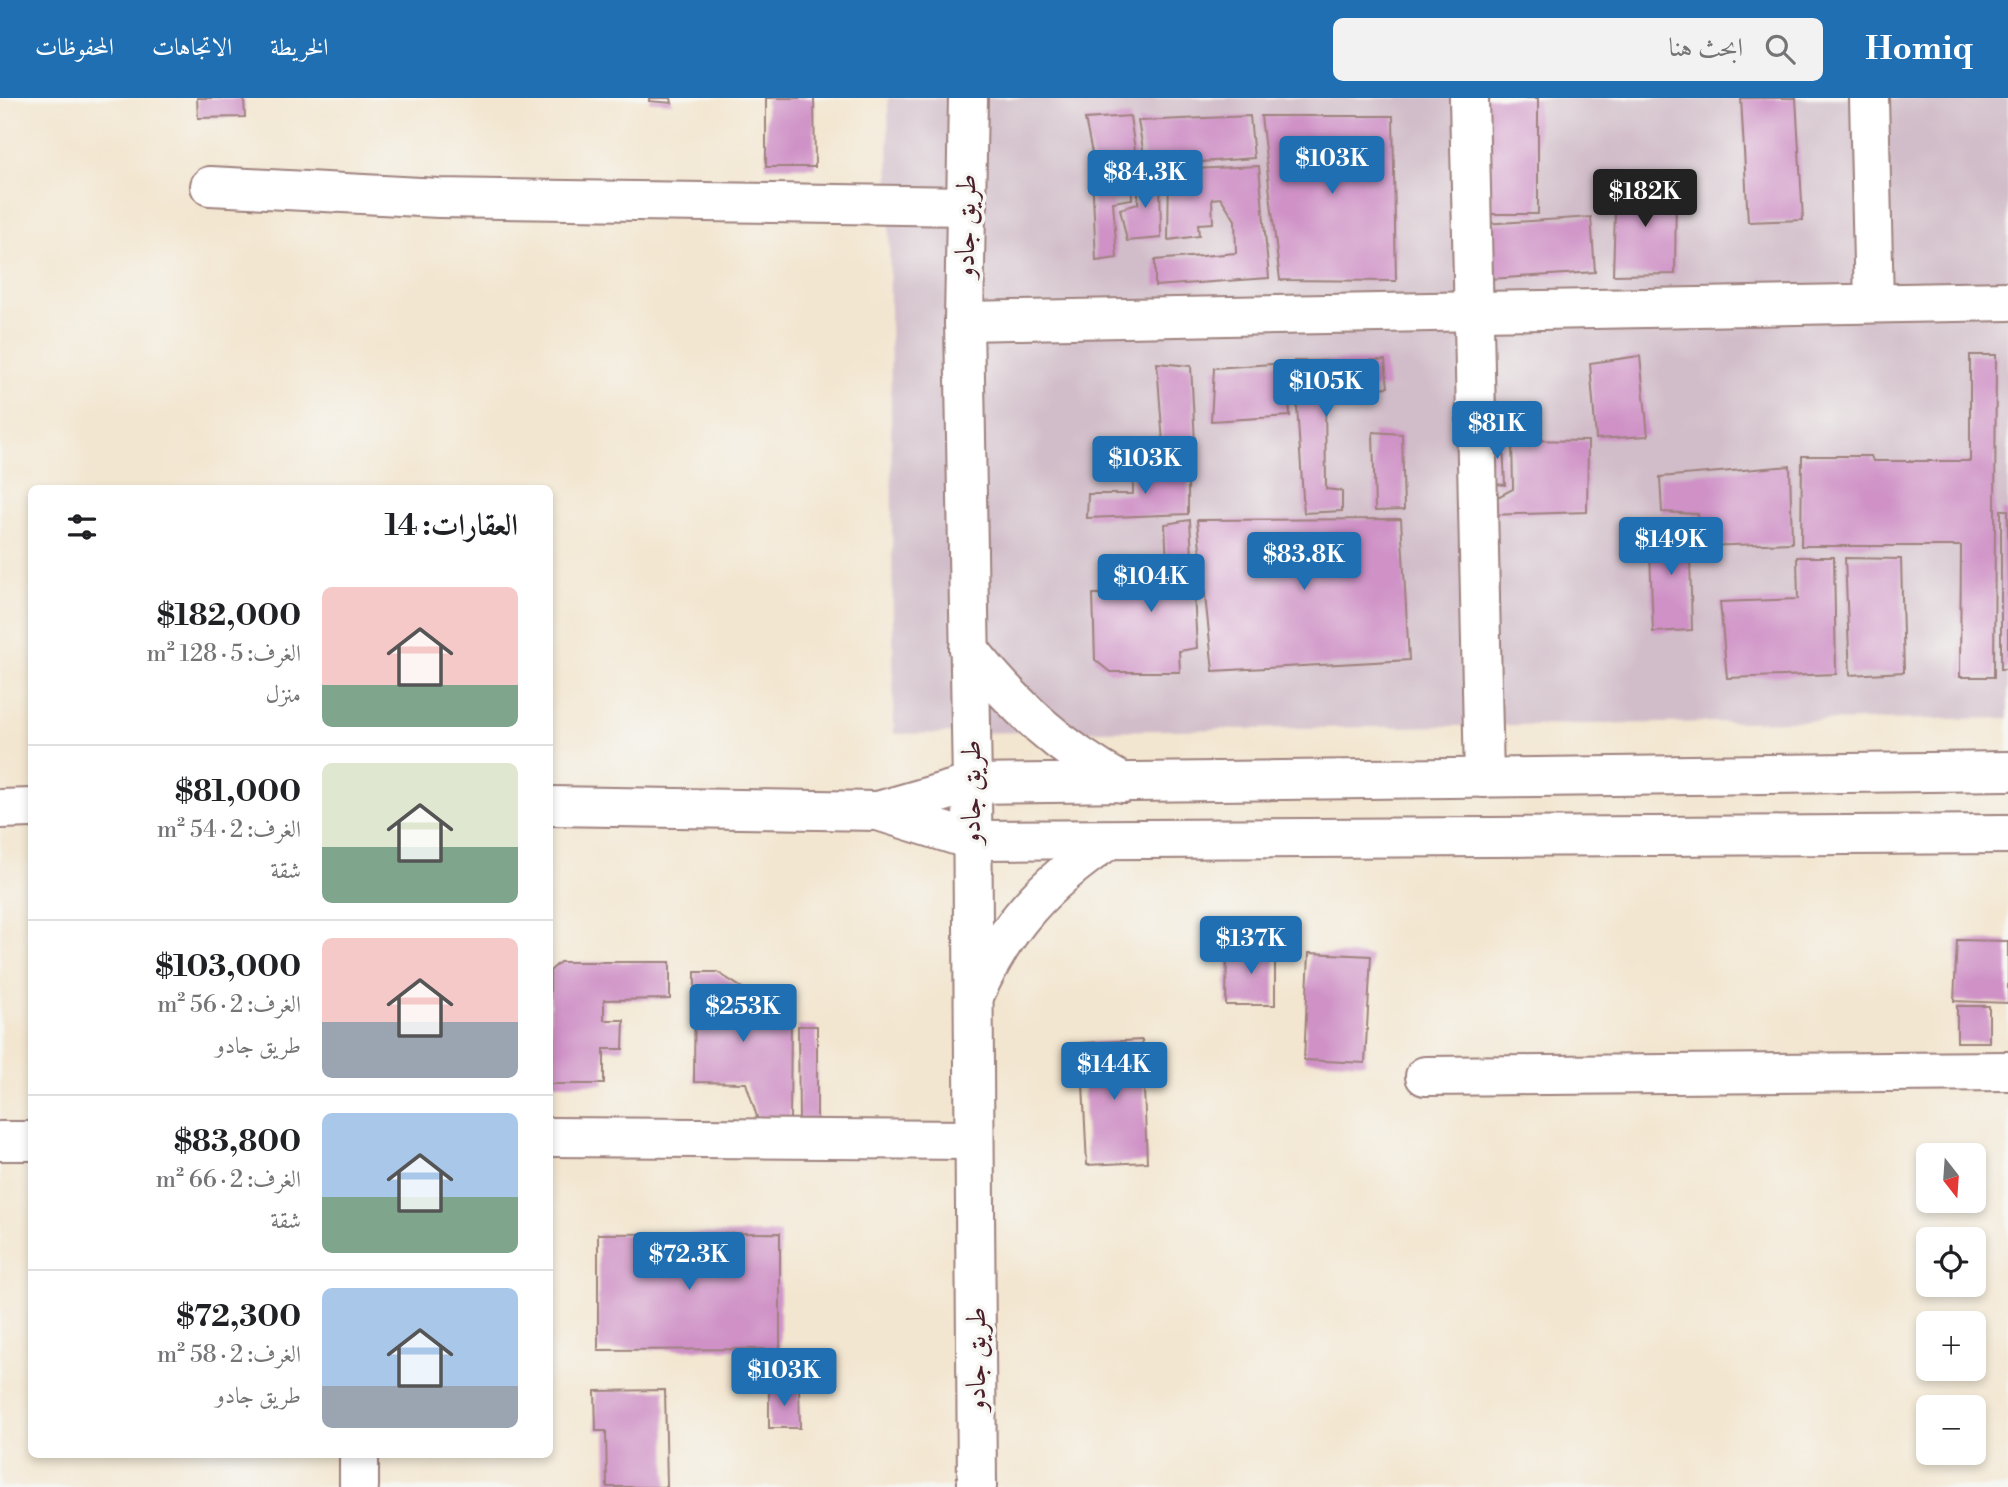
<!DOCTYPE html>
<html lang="ar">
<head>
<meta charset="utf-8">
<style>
	:root { --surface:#fff; --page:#f2f2f2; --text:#202124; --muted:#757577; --line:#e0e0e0; --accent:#1f6fb2 }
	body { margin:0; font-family:"Libre Bodoni",Amiri,serif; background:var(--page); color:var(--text); direction:rtl; height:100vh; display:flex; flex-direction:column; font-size:26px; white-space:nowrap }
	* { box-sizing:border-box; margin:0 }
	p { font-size:23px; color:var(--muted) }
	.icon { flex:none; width:38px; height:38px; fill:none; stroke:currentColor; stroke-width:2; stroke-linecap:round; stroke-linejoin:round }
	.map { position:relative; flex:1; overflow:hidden; direction:ltr }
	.sheet { position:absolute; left:28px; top:387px; width:525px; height:973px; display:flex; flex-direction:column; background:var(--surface); border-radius:10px; box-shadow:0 4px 10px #0003; direction:rtl }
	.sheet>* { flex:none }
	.needle { width:46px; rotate:163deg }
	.controls { position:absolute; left:1916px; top:1045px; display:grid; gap:14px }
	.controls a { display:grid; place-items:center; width:70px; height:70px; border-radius:10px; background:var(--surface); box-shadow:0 4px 10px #0003; font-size:35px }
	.price { position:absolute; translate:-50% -60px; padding:0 16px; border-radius:7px; background:var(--accent); color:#fff; font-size:23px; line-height:46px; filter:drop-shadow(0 2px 4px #0008) }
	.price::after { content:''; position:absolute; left:50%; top:42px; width:21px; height:16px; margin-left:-10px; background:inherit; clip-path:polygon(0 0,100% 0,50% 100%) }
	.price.selected { background:#222; color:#fff }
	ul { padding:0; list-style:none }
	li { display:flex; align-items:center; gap:21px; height:175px; padding:0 35px }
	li+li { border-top:2px solid var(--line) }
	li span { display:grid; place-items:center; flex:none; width:196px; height:140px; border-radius:10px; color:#555 }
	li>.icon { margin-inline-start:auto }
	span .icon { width:84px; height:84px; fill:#fffc; stroke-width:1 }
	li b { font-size:30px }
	h2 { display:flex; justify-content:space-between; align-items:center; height:84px; padding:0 35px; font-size:30px }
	header { display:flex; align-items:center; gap:42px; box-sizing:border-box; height:98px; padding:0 35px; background:var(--accent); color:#fff }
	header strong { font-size:33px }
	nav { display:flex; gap:38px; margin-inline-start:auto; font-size:24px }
	.search { width:490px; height:63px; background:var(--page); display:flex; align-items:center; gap:18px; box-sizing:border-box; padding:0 24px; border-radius:10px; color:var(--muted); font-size:26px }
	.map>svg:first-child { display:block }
	.industrial { fill:#d1bdc9 }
	.building { fill:#cf91c6 }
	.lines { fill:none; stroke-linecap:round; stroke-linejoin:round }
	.minor-casing { stroke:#9e827e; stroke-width:42 }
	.highway-casing { stroke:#9e827e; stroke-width:42 }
	.minor { stroke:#fff; stroke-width:38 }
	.highway { stroke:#fff; stroke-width:38 }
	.labels { text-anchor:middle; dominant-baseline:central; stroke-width:7; stroke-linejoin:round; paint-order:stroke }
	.street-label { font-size:28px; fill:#4a1f2b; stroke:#f6f6f2 }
</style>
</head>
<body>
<header>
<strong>Homiq</strong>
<div class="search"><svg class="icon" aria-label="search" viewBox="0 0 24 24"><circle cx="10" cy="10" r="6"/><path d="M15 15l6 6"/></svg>ابحث هنا</div>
<nav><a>الخريطة</a><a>الاتجاهات</a><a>المحفوظات</a></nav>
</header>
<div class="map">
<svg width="2008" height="1389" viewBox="0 0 2008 1389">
	<rect width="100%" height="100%" fill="#f6f6f2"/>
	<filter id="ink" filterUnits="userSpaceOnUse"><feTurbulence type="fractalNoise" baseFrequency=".0143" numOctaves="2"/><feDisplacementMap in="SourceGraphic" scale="14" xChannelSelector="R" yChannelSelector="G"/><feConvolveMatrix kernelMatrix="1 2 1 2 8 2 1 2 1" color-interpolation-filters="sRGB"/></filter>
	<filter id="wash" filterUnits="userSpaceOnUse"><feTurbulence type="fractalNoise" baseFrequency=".00686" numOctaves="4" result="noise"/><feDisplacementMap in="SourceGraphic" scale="28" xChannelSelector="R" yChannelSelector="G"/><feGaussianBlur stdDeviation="1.57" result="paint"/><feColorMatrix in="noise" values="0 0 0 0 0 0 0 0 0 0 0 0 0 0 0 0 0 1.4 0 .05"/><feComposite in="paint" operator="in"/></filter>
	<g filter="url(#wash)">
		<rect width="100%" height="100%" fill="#f3e6d0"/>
		<!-- industrial -->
		<polygon class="industrial" points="888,0 2008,0 2008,620 894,636"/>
		<g id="blocks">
			<!-- building -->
			<g class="building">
				<polygon points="197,0 244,0 245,19 198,20"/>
				<polygon points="649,0 671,0 672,5 649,3"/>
				<polygon points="766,0 814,0 815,69 766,69"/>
				<polygon points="1485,0 1538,0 1538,116 1488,116"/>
				<polygon points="1741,0 1796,0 1803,122 1748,124"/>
				<polygon points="1130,18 1137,66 1094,65 1085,21"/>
				<polygon points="1250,18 1254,60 1146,68 1138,23"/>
				<polygon points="1261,18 1393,18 1396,183 1280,182"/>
				<polygon points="1259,68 1269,180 1155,188 1155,162 1236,155 1235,122 1221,100 1212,101 1213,125 1198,126 1199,138 1168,142 1169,72"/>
				<polygon points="1131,72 1132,101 1113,104 1117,160 1096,163 1092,74"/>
				<polygon points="1138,72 1160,75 1161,140 1127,143 1120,111 1138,106"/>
				<polygon points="1616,82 1676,89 1675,176 1613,177"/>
				<polygon points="1591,119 1595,174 1490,181 1484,126"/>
				<polygon points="1970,257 1996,257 1994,579 1960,579 1961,448 1801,448 1802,358 1871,358 1873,363 1970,363"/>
				<polygon points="1640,258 1648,338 1596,341 1590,265"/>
				<polygon points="1385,262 1388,289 1325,295 1326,391 1342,393 1342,413 1304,415 1294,263"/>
				<polygon points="1157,265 1191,268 1195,345 1163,345"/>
				<polygon points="1287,265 1290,318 1211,323 1214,270"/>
				<polygon points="1373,334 1402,336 1404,412 1375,413"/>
				<polygon points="1512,342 1588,343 1587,414 1488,417 1488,404 1513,391"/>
				<polygon points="1503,344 1505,387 1496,386 1484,346"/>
				<polygon points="1790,368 1792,445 1701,448 1698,416 1662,414 1660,379"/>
				<polygon points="1133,370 1188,373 1188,416 1087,420 1088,396 1133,396"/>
				<rect x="2001" y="412" width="7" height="159"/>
				<polygon points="1401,421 1409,562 1213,573 1197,422"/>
				<polygon points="1190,422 1197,550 1179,553 1180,574 1110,574 1095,562 1093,496 1141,496 1139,470 1167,467 1165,426"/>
				<polygon points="1689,423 1692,532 1653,534 1649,426"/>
				<polygon points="1797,459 1834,459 1836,576 1727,580 1720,504 1798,501"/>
				<polygon points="1845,460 1901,461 1904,574 1850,577"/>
				<polygon points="1957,842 2008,843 2008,905 1954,903"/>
				<polygon points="1227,848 1275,848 1275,907 1226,907"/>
				<polygon points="1309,855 1371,858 1365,965 1304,962"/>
				<polygon points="560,864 670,864 670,901 604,902 604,922 624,922 623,951 604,951 604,986 550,986 550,873"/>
				<polygon points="695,874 717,874 791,921 790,1022 758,1022 746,985 694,984"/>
				<rect x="1957" y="908" width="32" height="36"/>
				<polygon points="798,928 817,928 817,1022 799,1023"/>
				<polygon points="1142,942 1147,1064 1087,1067 1081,945"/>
				<polygon points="780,1135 780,1251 598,1252 598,1136"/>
				<polygon points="769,1290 799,1290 800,1330 769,1330"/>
				<polygon points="665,1292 667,1389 607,1389 606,1333 596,1333 595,1293"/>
			</g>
		</g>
	</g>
	<g filter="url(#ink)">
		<use href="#blocks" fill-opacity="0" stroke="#9e827e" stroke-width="2"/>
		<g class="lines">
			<defs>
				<g id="minor">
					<polyline points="1469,0 1484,680"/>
					<polyline points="1869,0 1874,205"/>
					<polyline points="210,88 439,100 968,108"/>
					<polyline points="964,223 2008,203"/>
					<polyline points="550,708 878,713 972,686 2008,673"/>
					<polyline points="0,711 32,710"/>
					<polyline points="878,713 971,742 2008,736"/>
					<polyline points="1425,978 2008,973"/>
					<polyline points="550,1039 974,1042"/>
					<polyline points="0,1043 32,1043"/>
					<polyline points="359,1389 359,1356"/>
				</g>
				<g id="highway">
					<polyline points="968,0 964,223 972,686 977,1389"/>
					<path d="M969 551C1013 607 1061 651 1123 685"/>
					<path d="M975 896C1006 827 1044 786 1107 743"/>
				</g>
			</defs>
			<!-- minor casing -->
			<use href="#minor" class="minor-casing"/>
			<!-- highway casing -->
			<use href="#highway" class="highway-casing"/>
			<!-- minor -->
			<use href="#minor" class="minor"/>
			<!-- highway -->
			<use href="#highway" class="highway"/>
		</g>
	</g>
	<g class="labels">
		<!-- street labels -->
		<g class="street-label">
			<text transform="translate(966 128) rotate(-89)">طريق جادو</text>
			<text transform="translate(971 694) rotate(-90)">طريق جادو</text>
			<text transform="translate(976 1261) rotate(-90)">طريق جادو</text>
		</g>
	</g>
</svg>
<div class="controls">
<a><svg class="needle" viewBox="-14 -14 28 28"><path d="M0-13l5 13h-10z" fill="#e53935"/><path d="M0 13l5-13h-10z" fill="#757577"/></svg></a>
<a><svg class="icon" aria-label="locate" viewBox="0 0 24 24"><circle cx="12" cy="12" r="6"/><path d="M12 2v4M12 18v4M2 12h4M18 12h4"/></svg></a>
<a>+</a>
<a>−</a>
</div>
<b class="price" style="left:1332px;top:98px">$103K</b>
<b class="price" style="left:1145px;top:112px">$84.3K</b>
<b class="price selected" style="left:1645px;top:131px">$182K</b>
<b class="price" style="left:1326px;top:321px">$105K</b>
<b class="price" style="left:1497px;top:363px">$81K</b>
<b class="price" style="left:1145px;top:398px">$103K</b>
<b class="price" style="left:1671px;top:479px">$149K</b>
<b class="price" style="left:1304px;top:494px">$83.8K</b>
<b class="price" style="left:1151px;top:516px">$104K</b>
<b class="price" style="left:1251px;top:878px">$137K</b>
<b class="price" style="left:743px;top:946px">$253K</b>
<b class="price" style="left:1114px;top:1004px">$144K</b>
<b class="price" style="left:689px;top:1194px">$72.3K</b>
<b class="price" style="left:784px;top:1310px">$103K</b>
<section class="sheet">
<h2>العقارات: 14<svg class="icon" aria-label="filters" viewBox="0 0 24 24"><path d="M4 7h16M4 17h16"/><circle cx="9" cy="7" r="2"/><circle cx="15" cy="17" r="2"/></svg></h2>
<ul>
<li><span style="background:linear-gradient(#f6c9c9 70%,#7fa58c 0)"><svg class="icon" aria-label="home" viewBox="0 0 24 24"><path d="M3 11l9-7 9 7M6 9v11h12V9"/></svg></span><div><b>$182,000</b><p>الغرف: 5 · 128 m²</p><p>منزل</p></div></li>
<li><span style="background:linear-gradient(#dfe7d0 60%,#7fa58c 0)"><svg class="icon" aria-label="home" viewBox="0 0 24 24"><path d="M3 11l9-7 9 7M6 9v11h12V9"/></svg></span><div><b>$81,000</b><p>الغرف: 2 · 54 m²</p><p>شقة</p></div></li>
<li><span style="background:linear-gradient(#f6c9c9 60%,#9aa5b1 0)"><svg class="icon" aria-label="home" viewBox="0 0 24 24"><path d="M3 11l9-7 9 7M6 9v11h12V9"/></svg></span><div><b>$103,000</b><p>الغرف: 2 · 56 m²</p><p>طريق جادو</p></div></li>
<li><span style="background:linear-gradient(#a9c7e8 60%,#7fa58c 0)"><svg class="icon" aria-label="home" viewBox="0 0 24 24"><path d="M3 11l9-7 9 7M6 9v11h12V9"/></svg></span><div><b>$83,800</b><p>الغرف: 2 · 66 m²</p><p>شقة</p></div></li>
<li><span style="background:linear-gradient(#a9c7e8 70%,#9aa5b1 0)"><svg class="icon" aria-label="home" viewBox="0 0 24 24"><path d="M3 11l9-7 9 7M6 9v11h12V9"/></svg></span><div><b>$72,300</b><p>الغرف: 2 · 58 m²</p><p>طريق جادو</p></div></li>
</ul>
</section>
</div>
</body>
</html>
